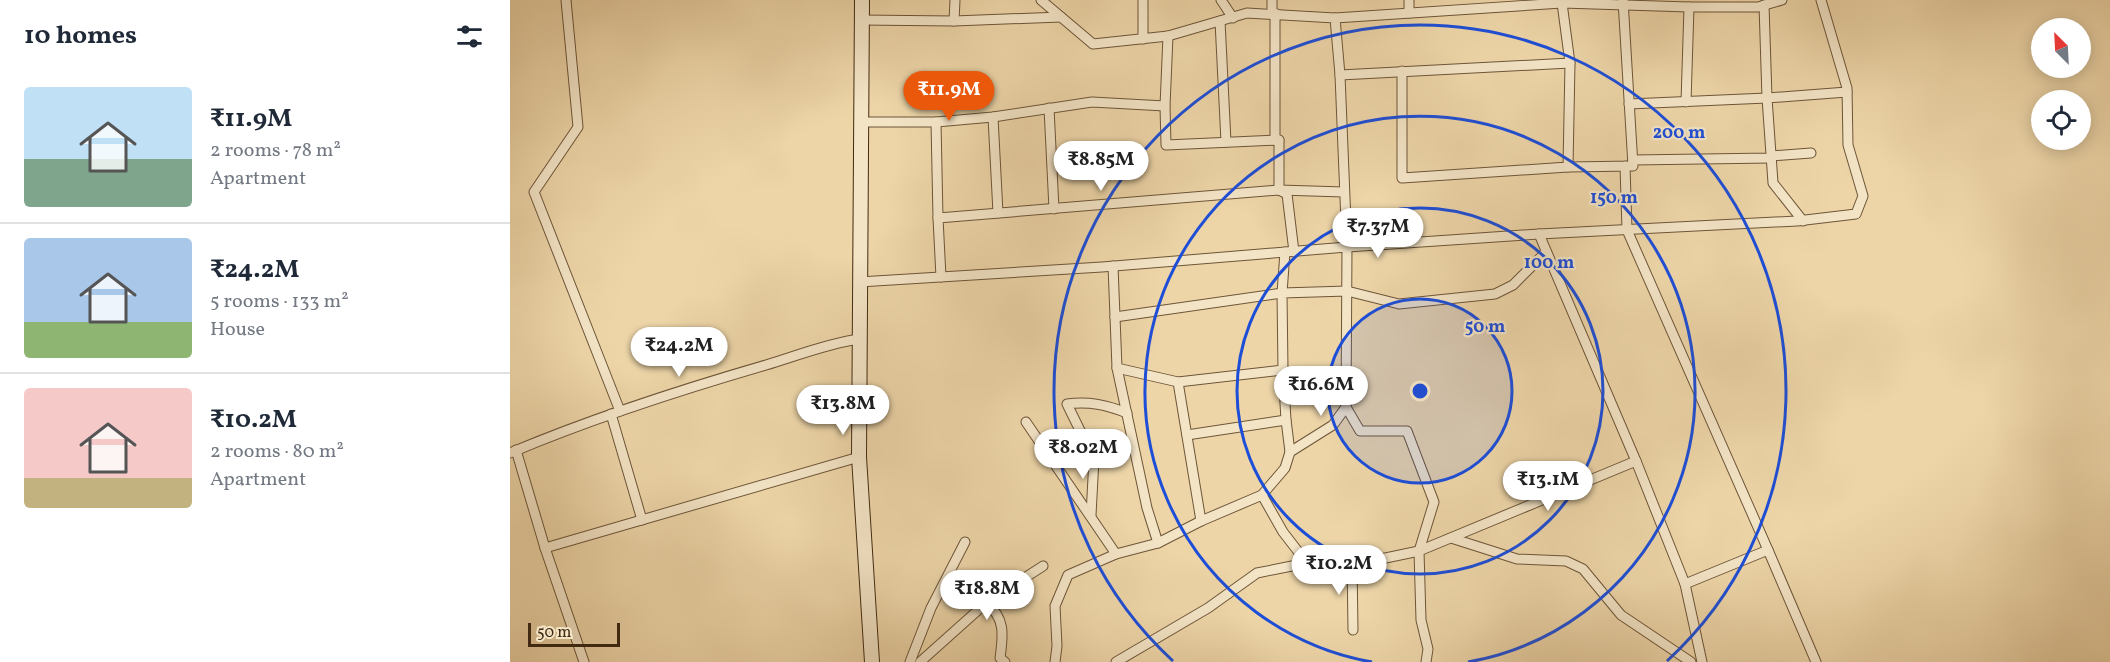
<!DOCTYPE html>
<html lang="en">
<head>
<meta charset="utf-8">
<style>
	:root { --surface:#fff; --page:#f2f2f3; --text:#1f2937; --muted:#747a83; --line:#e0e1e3; --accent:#ea580c }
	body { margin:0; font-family:Vollkorn,serif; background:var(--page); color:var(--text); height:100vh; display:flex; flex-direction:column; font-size:22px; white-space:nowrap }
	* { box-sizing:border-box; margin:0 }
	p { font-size:20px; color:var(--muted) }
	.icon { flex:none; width:33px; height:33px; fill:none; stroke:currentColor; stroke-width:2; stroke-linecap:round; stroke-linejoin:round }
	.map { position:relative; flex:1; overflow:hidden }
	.sheet { display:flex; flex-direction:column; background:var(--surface); width:510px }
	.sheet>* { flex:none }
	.needle { width:39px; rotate:336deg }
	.buttons { position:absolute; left:1521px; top:18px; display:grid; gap:12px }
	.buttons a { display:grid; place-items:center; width:60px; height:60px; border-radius:50%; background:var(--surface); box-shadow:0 3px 15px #0003; font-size:30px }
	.scale { position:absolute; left:18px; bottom:15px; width:92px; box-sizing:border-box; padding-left:6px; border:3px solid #422a12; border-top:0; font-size:16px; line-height:21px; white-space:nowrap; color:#422a12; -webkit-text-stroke:4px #f3e4c6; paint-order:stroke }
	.price { position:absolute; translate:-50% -51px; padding:0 14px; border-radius:21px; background:#fff; color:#222; font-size:20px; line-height:39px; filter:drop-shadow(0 2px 3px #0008) }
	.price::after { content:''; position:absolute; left:50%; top:36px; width:18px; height:14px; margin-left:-9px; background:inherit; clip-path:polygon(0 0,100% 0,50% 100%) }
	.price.selected { background:var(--accent); color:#fff }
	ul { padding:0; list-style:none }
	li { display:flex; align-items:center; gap:18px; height:150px; padding:0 24px }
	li+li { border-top:2px solid var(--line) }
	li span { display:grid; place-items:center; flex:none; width:168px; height:120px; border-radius:6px; color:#555 }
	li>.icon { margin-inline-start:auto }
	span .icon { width:72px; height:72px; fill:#fffc; stroke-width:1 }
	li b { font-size:26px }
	h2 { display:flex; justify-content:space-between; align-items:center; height:72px; padding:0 24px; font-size:26px }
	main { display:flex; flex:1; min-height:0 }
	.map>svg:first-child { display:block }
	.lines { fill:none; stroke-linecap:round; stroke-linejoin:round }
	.street-casing { stroke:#6d5538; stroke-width:11 }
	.secondary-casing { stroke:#422a12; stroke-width:16 }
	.street { stroke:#f3e4c6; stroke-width:9 }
	.secondary { stroke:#f3e4c6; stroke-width:14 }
	.ring { fill:none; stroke:#1d4ed8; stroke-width:3 }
	.centre { fill:#1d4ed8; stroke:#f3e4c6; stroke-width:3 }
	.ring-label { font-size:18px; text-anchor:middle; font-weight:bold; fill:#1d4ed8; stroke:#f3e4c6; stroke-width:4.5; stroke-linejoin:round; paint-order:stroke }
</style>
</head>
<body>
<main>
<section class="sheet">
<h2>10 homes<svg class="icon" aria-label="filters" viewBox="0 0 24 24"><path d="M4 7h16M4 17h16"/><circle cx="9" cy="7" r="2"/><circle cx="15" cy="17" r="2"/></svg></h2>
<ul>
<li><span style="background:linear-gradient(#bfe0f5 60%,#7fa58c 0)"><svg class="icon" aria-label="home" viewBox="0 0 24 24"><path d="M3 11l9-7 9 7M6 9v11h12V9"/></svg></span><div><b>₹11.9M</b><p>2 rooms · 78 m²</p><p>Apartment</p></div></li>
<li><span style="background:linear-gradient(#a9c7e8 70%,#8fb573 0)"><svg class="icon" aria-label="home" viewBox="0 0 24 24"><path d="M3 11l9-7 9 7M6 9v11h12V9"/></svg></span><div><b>₹24.2M</b><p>5 rooms · 133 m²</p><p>House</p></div></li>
<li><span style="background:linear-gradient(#f6c9c9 75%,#c2b280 0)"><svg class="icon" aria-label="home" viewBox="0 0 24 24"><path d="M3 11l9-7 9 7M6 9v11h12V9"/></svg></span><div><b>₹10.2M</b><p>2 rooms · 80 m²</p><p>Apartment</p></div></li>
</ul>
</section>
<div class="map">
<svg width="1600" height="662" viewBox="0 0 1600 662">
	<rect width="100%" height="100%" fill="#edd5a8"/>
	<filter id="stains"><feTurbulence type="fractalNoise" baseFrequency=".00333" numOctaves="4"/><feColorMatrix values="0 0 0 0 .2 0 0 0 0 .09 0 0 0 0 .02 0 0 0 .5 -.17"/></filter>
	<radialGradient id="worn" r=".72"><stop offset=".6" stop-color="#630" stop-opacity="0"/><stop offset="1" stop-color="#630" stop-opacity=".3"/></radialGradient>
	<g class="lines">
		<defs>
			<g id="street">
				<polyline points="56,0 68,127 24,192 110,411"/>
				<polyline points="531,0 583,44 658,36 737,13 825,18 830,75 1060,63 1052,3 1179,7 1248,7 1272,0"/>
				<polyline points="633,0 633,39"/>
				<polyline points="711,0 723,18"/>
				<polyline points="762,0 762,12 769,15 765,15 765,140 769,140 769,190 777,194 784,252"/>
				<polyline points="899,0 899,13"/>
				<polyline points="825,18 1052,3"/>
				<polyline points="351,20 444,21 551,17"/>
				<polyline points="444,21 445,0"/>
				<polyline points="710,21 716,142"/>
				<polyline points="892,71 892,178 1058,167 1060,63"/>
				<polyline points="1176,102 1179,7"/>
				<polyline points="1119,104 1257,98 1254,5"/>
				<polyline points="655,106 656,145 769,140"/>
				<polyline points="539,108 544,209"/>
				<polyline points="483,117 488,213"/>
				<polyline points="352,122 426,122 428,218"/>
				<polyline points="426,122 483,117 582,102 655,106 658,36"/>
				<polyline points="1123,160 1261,158 1261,156 1301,153"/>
				<polyline points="1115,166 1117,230 1258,550"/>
				<polyline points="1058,167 1123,166 1113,0"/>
				<polyline points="1293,221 1263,183 1257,98 1337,92"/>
				<polyline points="603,266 607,368 637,508 648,543"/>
				<polyline points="431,277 428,218 769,190 834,192"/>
				<polyline points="349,282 592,267 837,247 830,75"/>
				<polyline points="605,317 772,293 775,252"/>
				<polyline points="607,368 668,382 691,521"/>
				<polyline points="773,370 776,420 780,452"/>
				<polyline points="668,382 773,370 772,293 837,291 889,304 985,294 1003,285 1036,252"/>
				<polyline points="836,407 837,247 1029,234"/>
				<polyline points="101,414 132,520"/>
				<polyline points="516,422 606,554"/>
				<polyline points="677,435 776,420"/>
				<polyline points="6,450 35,548"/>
				<path d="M0 453C83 418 170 390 256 365 286 356 319 343 349 339"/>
				<path d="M581 515 584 459 557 404C579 401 597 405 617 413"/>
				<polyline points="941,538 1007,559 1056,561 1073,569 1111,615 1181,662"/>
				<polyline points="842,561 843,630"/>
				<polyline points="797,563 773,532 752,495 775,468 780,452 823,425 836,407 850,431 897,431 924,502 909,551 911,620 918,649 916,662"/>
				<polyline points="1175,584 1258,550 1306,662"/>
				<path d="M476 603C496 618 493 636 490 658L495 662"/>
				<polyline points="74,662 35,548 349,457"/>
				<polyline points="400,662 421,608 455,542"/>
				<polyline points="410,662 476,603 533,566"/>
				<polyline points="545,662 547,646 545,606 558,575 606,554 648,543 691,521 752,495"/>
				<polyline points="606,662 698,608 747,573 797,563 866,560 909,551 1126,461"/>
				<polyline points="1192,662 1175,584 1126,461 1029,234 1287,221 1346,214 1353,196 1338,145 1337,88 1311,0"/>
			</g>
			<polyline id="secondary" points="352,0 349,457 362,662"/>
		</defs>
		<!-- street casing -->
		<use href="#street" class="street-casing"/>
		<!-- secondary casing -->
		<use href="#secondary" class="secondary-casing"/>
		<!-- street -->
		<use href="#street" class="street"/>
		<!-- secondary -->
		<use href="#secondary" class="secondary"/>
	</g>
	<!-- distance rings -->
	<circle cx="910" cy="391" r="92" fill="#1d4ed8" fill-opacity=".12"/>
	<g class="ring">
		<circle cx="910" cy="391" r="92"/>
		<circle cx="910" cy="391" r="183"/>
		<path d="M862 662A275 275 0 1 1 958 662"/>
		<path d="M663 661A366 366 0 1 1 1157 661"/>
	</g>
	<circle cx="910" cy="391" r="9" class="centre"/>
	<g class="ring-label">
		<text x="1169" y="138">200 m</text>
		<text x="1104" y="203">150 m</text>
		<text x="1039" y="268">100 m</text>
		<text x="975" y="332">50 m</text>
	</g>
	<rect width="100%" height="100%" filter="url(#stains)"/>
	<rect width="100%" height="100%" fill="url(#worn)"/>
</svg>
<div class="buttons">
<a><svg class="needle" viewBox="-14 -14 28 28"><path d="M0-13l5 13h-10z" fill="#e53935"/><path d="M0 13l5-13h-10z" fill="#747a83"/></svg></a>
<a><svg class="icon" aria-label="locate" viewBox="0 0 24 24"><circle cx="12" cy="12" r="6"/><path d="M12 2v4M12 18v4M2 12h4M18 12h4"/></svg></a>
</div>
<div class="scale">50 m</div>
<b class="price selected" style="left:439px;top:122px">₹11.9M</b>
<b class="price" style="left:591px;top:192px">₹8.85M</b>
<b class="price" style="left:868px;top:259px">₹7.37M</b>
<b class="price" style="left:169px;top:378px">₹24.2M</b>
<b class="price" style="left:811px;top:417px">₹16.6M</b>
<b class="price" style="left:333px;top:436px">₹13.8M</b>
<b class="price" style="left:573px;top:480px">₹8.02M</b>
<b class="price" style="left:1038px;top:512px">₹13.1M</b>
<b class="price" style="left:829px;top:596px">₹10.2M</b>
<b class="price" style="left:477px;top:621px">₹18.8M</b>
</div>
</main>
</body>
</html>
